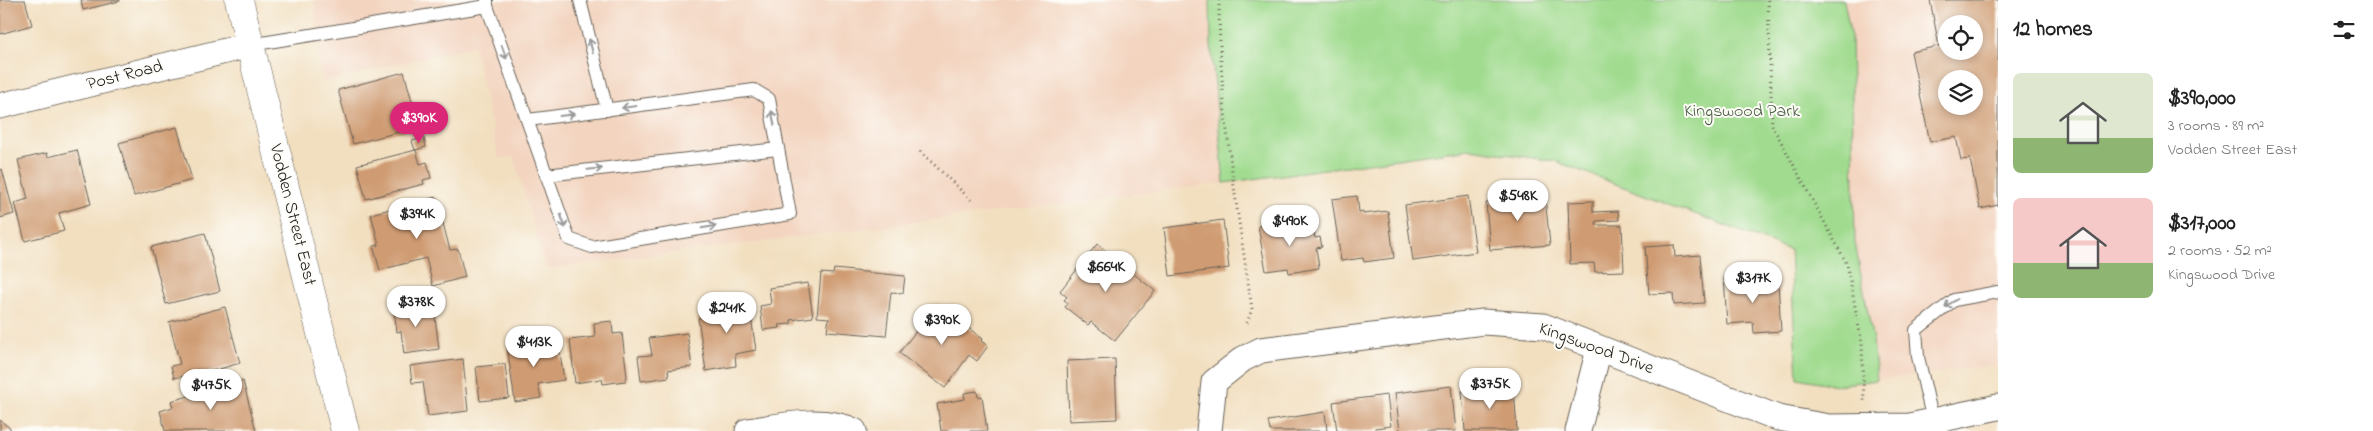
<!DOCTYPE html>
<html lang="en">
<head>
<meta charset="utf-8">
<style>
	:root { --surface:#fff; --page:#f6f6f6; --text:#222; --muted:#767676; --accent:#db2777 }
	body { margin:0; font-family:"Indie Flower",sans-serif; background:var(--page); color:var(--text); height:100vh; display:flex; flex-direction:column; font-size:19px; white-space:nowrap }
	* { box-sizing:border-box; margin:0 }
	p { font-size:16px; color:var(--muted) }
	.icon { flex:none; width:28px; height:28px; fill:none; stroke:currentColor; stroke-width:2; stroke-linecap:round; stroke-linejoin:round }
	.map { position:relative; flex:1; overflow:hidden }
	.sheet { display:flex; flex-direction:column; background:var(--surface); width:375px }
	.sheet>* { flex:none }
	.controls { position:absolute; left:1938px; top:15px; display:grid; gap:10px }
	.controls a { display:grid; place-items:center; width:45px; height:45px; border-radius:50%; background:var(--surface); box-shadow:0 2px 8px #0003; font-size:25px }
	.price { position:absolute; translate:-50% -42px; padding:0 11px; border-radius:18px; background:#fff; color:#222; font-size:16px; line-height:32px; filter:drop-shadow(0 1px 2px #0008) }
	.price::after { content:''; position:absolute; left:50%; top:30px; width:15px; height:11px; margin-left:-8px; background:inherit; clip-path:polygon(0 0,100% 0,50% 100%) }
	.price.on { background:var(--accent); color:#fff }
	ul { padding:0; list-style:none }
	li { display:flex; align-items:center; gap:15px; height:125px; padding:0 15px }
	li span { display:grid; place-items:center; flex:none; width:140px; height:100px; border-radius:8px; color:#555 }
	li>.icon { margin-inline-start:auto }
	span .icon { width:60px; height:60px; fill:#fffc; stroke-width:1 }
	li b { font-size:21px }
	h2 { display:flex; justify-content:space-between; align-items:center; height:60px; padding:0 15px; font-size:21px }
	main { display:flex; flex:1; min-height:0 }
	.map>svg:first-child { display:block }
	.built { fill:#f3d4bf; fill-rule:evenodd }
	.green { fill:#a0db8f; stroke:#5e7c56 }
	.building { fill:#cf9b72; fill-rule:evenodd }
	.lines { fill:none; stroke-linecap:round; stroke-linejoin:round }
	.service-casing { stroke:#676055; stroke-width:14 }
	.minor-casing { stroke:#676055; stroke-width:27 }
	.tertiary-casing { stroke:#676055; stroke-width:29 }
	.path { stroke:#676055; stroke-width:3; stroke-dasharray:1 4; stroke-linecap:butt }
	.service { stroke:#fff; stroke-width:12 }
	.minor { stroke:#fff; stroke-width:25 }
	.tertiary { stroke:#fff; stroke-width:28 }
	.oneway { stroke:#999 }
	.labels { text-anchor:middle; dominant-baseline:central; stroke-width:4; stroke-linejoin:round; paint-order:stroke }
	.street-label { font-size:18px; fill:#1c1c1c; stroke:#fdfcf7 }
	.park-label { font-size:18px; fill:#4a5f44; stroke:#fdfcf7 }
</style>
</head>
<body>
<main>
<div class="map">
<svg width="1998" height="431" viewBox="0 0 1998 431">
	<rect width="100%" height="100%" fill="#fdfcf7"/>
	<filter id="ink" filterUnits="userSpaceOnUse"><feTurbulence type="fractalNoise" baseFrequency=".02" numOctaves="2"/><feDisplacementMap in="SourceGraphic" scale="10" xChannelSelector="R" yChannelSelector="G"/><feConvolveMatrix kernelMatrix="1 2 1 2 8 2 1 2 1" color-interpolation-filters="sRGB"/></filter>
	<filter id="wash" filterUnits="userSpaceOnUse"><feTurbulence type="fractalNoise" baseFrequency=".0096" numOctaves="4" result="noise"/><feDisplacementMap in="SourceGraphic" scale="20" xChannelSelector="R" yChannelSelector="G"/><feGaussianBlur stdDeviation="1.12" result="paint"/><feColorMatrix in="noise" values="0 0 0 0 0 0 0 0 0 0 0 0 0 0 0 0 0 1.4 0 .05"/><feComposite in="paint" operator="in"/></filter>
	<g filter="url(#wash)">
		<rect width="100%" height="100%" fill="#f2dfc0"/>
		<!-- built -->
		<g class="built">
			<polygon points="314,0 1217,0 1224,183 546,269 514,157 499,158 474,46 322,82"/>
			<path d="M1844 0H1998V365L1877 380 1873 340 1855 243 1851 38ZM1946 24H1974V51H1946ZM1946 79H1974V106H1946Z"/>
		</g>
		<!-- green -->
		<polygon class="green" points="1210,0 1844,0 1851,38 1855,243 1873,340 1877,380 1836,385 1797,378 1790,250 1555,161 1470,149 1224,183 1211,44"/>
		<g id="blocks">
			<!-- building -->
			<g class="building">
				<polygon points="0,0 25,0 32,25 0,34"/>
				<polygon points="81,0 120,0 120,1 83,10"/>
				<path d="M1930 0H1998V205L1980 209 1970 159 1961 160 1956 137 1930 142 1911 52 1939 46ZM1946 24H1974V51H1946ZM1946 79H1974V106H1946Z"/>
				<polygon points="404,72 415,112 436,106 442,128 427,132 426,126 418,127 353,144 338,90"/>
				<polygon points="177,127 192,180 134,196 119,143"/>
				<polygon points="424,138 426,147 415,150 412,141"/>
				<polygon points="77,150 91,204 59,213 64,231 25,241 15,203 28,199 18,160 47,153 48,157"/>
				<polygon points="416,150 420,164 427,162 431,178 423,180 424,184 366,199 357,165"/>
				<polygon points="2,169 14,214 0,218 0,170"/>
				<polygon points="1531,189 1532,198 1545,197 1550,245 1490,250 1486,203 1516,200 1515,190"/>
				<polygon points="1357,196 1359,212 1363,211 1363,214 1388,211 1394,258 1364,262 1363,258 1341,261 1332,199"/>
				<polygon points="1468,196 1476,252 1413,261 1405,205"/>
				<polygon points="436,197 450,250 458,249 465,277 433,286 426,258 380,270 373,246 379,245 371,214"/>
				<polygon points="1593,201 1593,212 1618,211 1619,220 1596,221 1596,225 1622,225 1624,271 1595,272 1594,263 1570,264 1568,202"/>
				<polygon points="1223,220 1229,268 1170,276 1164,228"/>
				<polygon points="1287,221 1287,226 1312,222 1315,238 1320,237 1322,247 1316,248 1319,268 1289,273 1288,268 1266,271 1258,226"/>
				<polygon points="205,233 220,291 166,304 151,247"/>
				<polygon points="1097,244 1155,291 1115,341 1091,322 1088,325 1065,307 1068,303 1064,300 1067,297 1060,291"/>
				<polygon points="1674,245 1675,257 1700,255 1704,303 1674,305 1673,293 1649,294 1645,247"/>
				<polygon points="834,269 905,276 903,293 891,292 886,336 827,331 829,318 817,317 821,273 833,274"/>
				<polygon points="1753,275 1754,285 1778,283 1781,331 1754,333 1753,322 1727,324 1724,277"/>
				<polygon points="808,283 813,317 791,320 791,324 779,325 780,328 763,330 760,306 771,304 769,288"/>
				<polygon points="748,297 756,350 735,354 736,366 706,371 698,318 722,314 720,302"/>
				<polygon points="417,300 419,312 434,310 439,349 404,354 401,331 397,332 393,304"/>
				<polygon points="937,304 983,339 981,341 988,346 977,361 969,355 945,388 899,353"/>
				<polygon points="225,307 240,363 185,379 184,376 174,378 171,366 180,364 169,322"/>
				<polygon points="612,321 613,334 622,333 627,377 625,381 603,384 602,379 575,383 570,340 595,337 594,323"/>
				<polygon points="687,333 692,367 668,370 669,377 641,381 638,356 652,355 649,338"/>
				<polygon points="558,339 564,380 538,384 541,398 515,402 507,346"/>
				<polygon points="463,359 468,411 428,416 423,382 412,383 410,366"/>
				<polygon points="1115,359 1117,419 1069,421 1067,361"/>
				<polygon points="505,364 509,398 480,401 476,367"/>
				<polygon points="243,381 256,431 165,431 160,411 173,407 171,401"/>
				<polygon points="1451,386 1456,431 1400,431 1395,393"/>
				<polygon points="1514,388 1517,431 1465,431 1462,391"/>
				<polygon points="977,391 978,397 982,396 987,431 941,431 937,404 965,399 964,393"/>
				<polygon points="1387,395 1391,426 1375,428 1375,431 1337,431 1333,402"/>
				<polygon points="1325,412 1327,431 1270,431 1268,421"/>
				<polygon points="0,420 11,429 10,431 0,431"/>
			</g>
		</g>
	</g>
	<g filter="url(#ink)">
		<use href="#blocks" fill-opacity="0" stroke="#676055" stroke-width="1"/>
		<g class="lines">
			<defs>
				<g id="service">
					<polyline points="487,0 487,6 569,239 592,247 790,214 769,99 754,90 528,120"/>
					<polyline points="580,0 607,110"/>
					<polyline points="250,45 487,6"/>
					<polyline points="546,175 778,149"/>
					<polyline points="1933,421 1918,357 1916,330 1954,300 1998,292"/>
				</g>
				<g id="minor">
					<polyline points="0,106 250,45"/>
					<path d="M748 431C782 426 821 416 854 431"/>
					<polyline points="1209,431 1214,382 1243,359 1261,350 1483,322 1543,326 1778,418 1829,427 1910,426 1998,407"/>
					<polyline points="1578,431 1599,349"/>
				</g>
				<polyline id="tertiary" points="239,0 345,431"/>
			</defs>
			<!-- service casing -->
			<use href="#service" class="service-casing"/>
			<!-- minor casing -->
			<use href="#minor" class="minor-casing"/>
			<!-- tertiary casing -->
			<use href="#tertiary" class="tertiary-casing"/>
			<!-- path -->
			<g class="path">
				<path d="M1219 0C1219 104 1237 207 1252 309L1247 323"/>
				<polyline points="1768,0 1772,125 1847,264 1862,344 1864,402"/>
				<polyline points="920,151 971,200"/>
			</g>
			<!-- service -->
			<use href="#service" class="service"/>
			<!-- minor -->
			<use href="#minor" class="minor"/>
			<!-- tertiary -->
			<use href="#tertiary" class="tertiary"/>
		</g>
		<!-- one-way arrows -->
		<defs><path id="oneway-shaft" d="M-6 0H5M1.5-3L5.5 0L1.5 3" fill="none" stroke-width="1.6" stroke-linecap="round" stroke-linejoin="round" transform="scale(1.25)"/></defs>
		<g class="oneway">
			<use href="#oneway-shaft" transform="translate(591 46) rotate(-104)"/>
			<use href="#oneway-shaft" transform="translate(504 52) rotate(71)"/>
			<use href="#oneway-shaft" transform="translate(629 107) rotate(172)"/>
			<use href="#oneway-shaft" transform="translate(567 115) rotate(-7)"/>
			<use href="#oneway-shaft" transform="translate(773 118) rotate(-101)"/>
			<use href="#oneway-shaft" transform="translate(595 169) rotate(-6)"/>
			<use href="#oneway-shaft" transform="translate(563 221) rotate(71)"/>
			<use href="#oneway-shaft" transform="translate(709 227) rotate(-9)"/>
			<use href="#oneway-shaft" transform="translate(1951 303) rotate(148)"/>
		</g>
	</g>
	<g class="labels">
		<!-- street labels -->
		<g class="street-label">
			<text transform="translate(125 76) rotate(-14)">Post Road</text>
			<text transform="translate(292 215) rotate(76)">Vodden Street East</text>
			<text transform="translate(1596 349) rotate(20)">Kingswood Drive</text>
		</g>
		<!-- park labels -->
		<g class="park-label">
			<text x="1742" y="112">Kingswood Park</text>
		</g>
	</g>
</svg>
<div class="controls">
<a><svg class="icon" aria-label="locate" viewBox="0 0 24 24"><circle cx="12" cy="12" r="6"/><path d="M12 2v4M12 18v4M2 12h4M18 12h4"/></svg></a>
<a><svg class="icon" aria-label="layers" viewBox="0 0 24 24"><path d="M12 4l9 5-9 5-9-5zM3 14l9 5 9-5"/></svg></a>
</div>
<b class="price on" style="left:419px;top:144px">$390K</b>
<b class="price" style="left:1518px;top:222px">$548K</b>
<b class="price" style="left:417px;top:240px">$394K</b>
<b class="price" style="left:1290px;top:247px">$490K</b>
<b class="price" style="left:1106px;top:293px">$664K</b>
<b class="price" style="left:1753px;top:304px">$317K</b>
<b class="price" style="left:416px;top:328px">$378K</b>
<b class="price" style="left:727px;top:334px">$241K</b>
<b class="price" style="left:942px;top:346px">$390K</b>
<b class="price" style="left:534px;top:368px">$413K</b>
<b class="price" style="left:1490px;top:410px">$375K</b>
<b class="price" style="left:211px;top:411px">$475K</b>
</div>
<section class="sheet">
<h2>12 homes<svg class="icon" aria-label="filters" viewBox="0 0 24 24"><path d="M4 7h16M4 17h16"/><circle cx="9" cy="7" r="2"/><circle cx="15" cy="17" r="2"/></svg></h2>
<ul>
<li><span style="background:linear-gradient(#dfe7d0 65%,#8fb573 0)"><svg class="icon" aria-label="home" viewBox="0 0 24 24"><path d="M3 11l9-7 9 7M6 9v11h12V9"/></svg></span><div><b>$390,000</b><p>3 rooms · 89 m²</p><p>Vodden Street East</p></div></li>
<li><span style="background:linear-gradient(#f6c9c9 65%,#8fb573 0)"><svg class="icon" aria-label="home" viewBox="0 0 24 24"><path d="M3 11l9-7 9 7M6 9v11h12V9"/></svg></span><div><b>$317,000</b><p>2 rooms · 52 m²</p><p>Kingswood Drive</p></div></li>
</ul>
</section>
</main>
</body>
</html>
